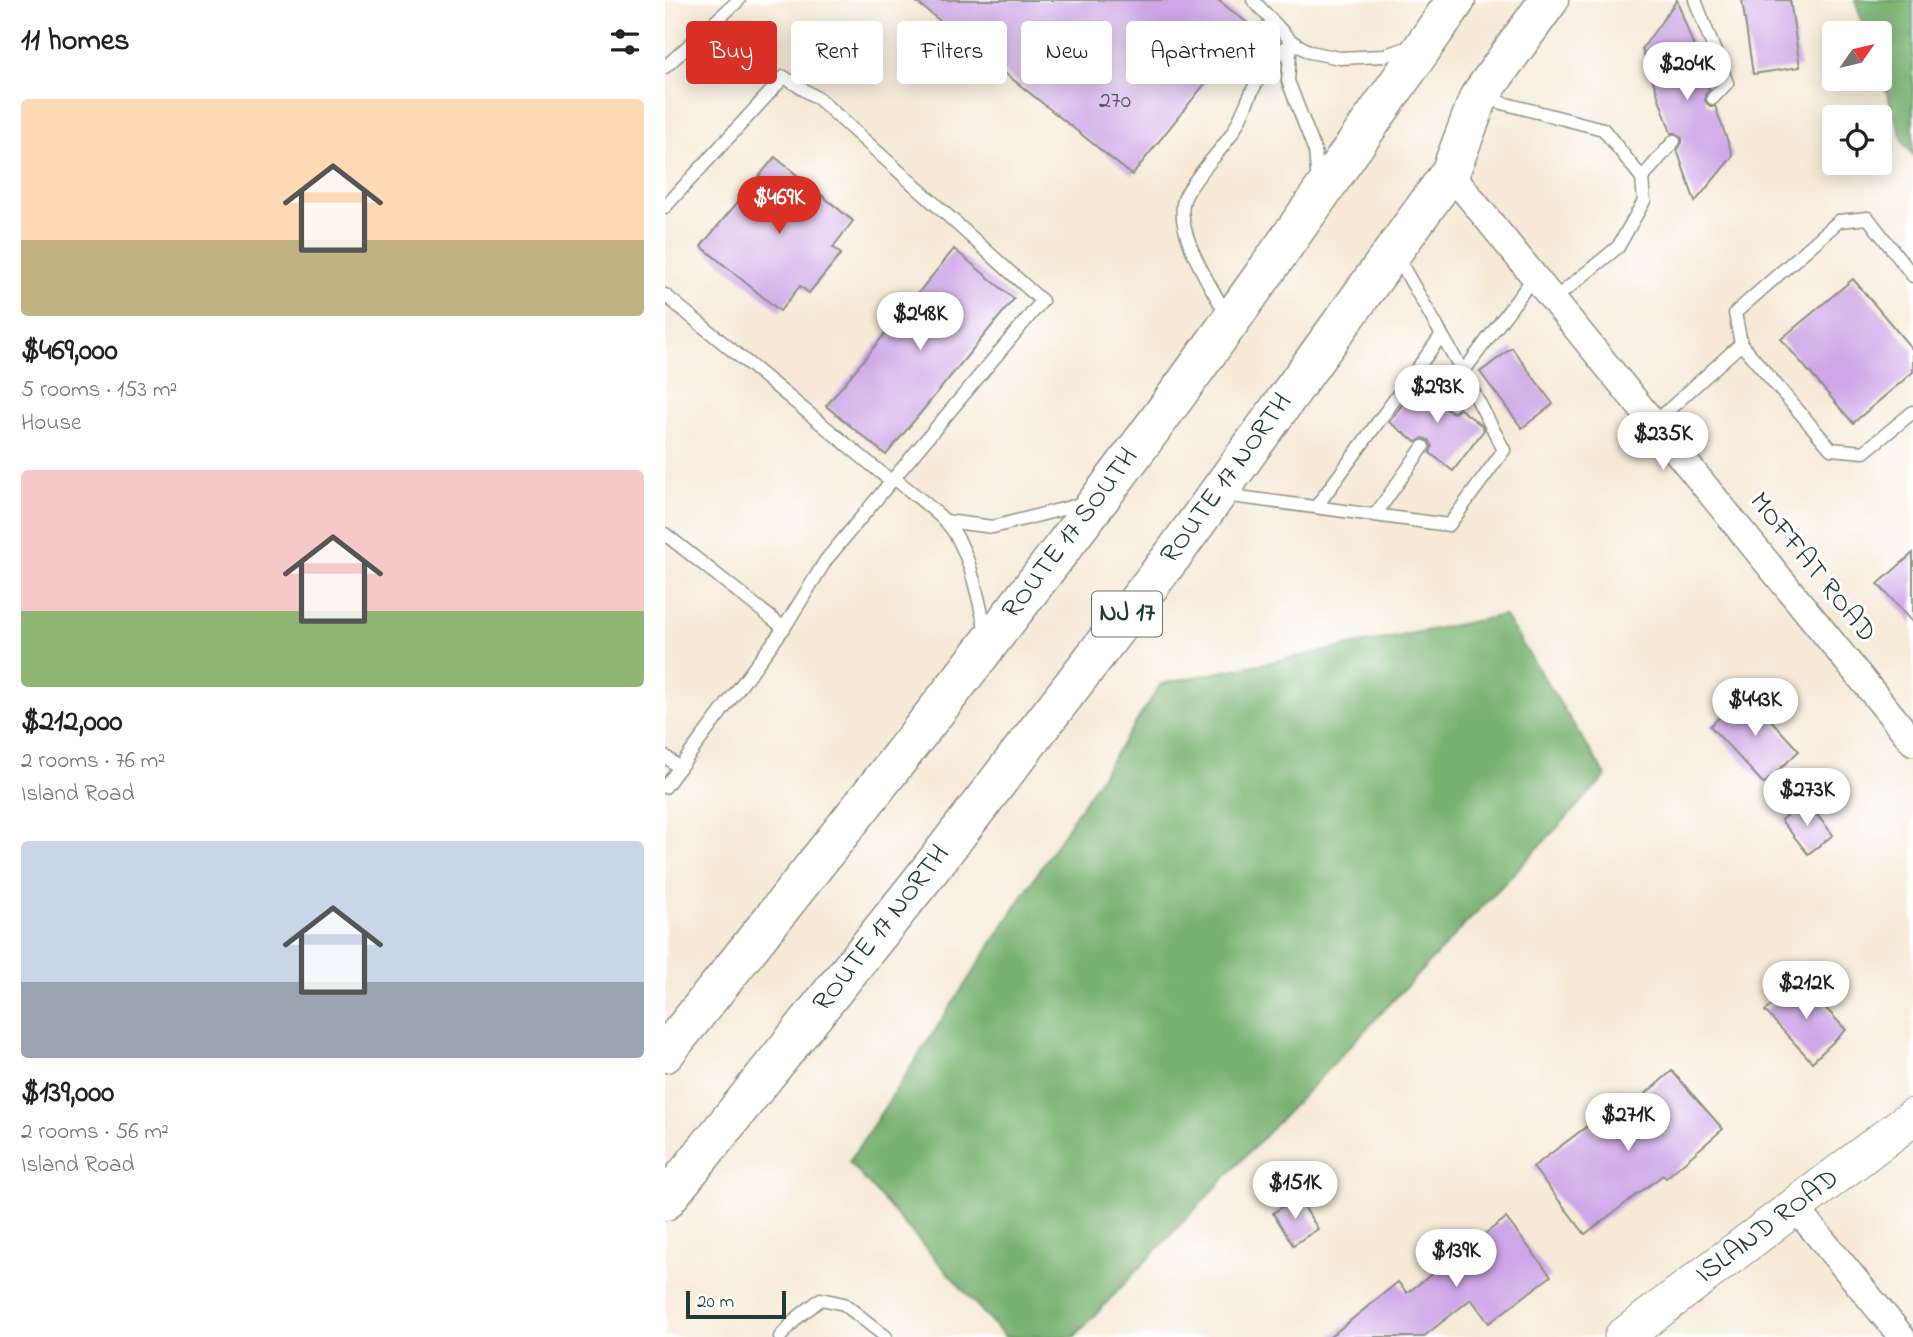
<!DOCTYPE html>
<html lang="en">
<head>
<meta charset="utf-8">
<style>
	:root { --surface:#fff; --page:#f6f6f6; --text:#222; --muted:#767676; --accent:#d93025 }
	body { margin:0; font-family:"Indie Flower",sans-serif; background:var(--page); color:var(--text); height:100vh; display:flex; flex-direction:column; font-size:26px; white-space:nowrap }
	* { box-sizing:border-box; margin:0 }
	p { font-size:23px; color:var(--muted) }
	.icon { flex:none; width:38px; height:38px; fill:none; stroke:currentColor; stroke-width:2; stroke-linecap:round; stroke-linejoin:round }
	.map { position:relative; flex:1; overflow:hidden }
	.details { display:flex; flex-direction:column; background:var(--surface); width:665px }
	.details>* { flex:none }
	.hud { position:absolute; left:21px; top:21px; width:665px; height:63px; display:flex; gap:14px }
	.needle { width:46px; rotate:56deg }
	.buttons { position:absolute; left:1157px; top:21px; display:grid; gap:14px }
	.buttons a { display:grid; place-items:center; width:70px; height:70px; border-radius:7px; background:var(--surface); box-shadow:0 4px 18px #0003; font-size:35px }
	.scale { position:absolute; left:21px; bottom:18px; width:100px; box-sizing:border-box; padding-left:7px; border:4px solid #1f3d34; border-top:0; font-size:19px; line-height:24px; white-space:nowrap; color:#1f3d34; -webkit-text-stroke:5px #fff; paint-order:stroke }
	.price { position:absolute; translate:-50% -60px; padding:0 16px; border-radius:24px; background:#fff; color:#222; font-size:23px; line-height:46px; filter:drop-shadow(0 2px 4px #0008) }
	.price::after { content:''; position:absolute; left:50%; top:42px; width:21px; height:16px; margin-left:-10px; background:inherit; clip-path:polygon(0 0,100% 0,50% 100%) }
	.price.on { background:var(--accent); color:#fff }
	ul { padding:0; list-style:none }
	li { display:grid; align-content:center; gap:14px; height:371px; padding:0 21px }
	li span { display:grid; place-items:center; height:217px; border-radius:7px; color:#555 }
	li>.icon { margin-inline-start:auto }
	span .icon { width:126px; height:126px; fill:#fffc; stroke-width:1 }
	li b { font-size:30px }
	h2 { display:flex; justify-content:space-between; align-items:center; height:84px; padding:0 21px; font-size:30px }
	.chip { padding:0 24px; border-radius:7px; background:var(--surface); box-shadow:0 4px 18px #0003; font-size:24px; line-height:63px }
	.chip.on { background:var(--accent); color:#fff }
	main { display:flex; flex:1; min-height:0 }
	.map>svg:first-child { display:block }
	.forest { fill:#78b270; stroke:#4c7852; stroke-width:2 }
	.building { fill:#cfa6e7 }
	.lines { fill:none; stroke-linecap:round; stroke-linejoin:round }
	.lane-casing { stroke:#8b9384; stroke-width:15 }
	.street-casing { stroke:#8b9384; stroke-width:29 }
	.secondary-casing { stroke:#8b9384; stroke-width:39 }
	.highway-casing { stroke:#8b9384; stroke-width:41 }
	.lane { stroke:#fff; stroke-width:12 }
	.street { stroke:#fff; stroke-width:26 }
	.secondary { stroke:#fff; stroke-width:37 }
	.highway { stroke:#fff; stroke-width:38 }
	.labels { text-anchor:middle; dominant-baseline:central; stroke-width:6; stroke-linejoin:round; paint-order:stroke }
	.number-label { font-size:24px; fill:#4b5761 }
	.shield { fill:#fff; stroke:#627771; stroke-width:2 }
	.shield-label { font-size:26px; font-weight:bold; fill:#1f3d34 }
	.street-label { font-size:28px; fill:#1f3d34; stroke:#fff }
</style>
</head>
<body>
<main>
<section class="details">
<h2>11 homes<svg class="icon" aria-label="filters" viewBox="0 0 24 24"><path d="M4 7h16M4 17h16"/><circle cx="9" cy="7" r="2"/><circle cx="15" cy="17" r="2"/></svg></h2>
<ul>
<li><span style="background:linear-gradient(#ffd9b3 65%,#c2b280 0)"><svg class="icon" aria-label="home" viewBox="0 0 24 24"><path d="M3 11l9-7 9 7M6 9v11h12V9"/></svg></span><div><b>$469,000</b><p>5 rooms · 153 m²</p><p>House</p></div></li>
<li><span style="background:linear-gradient(#f6c9c9 65%,#8fb573 0)"><svg class="icon" aria-label="home" viewBox="0 0 24 24"><path d="M3 11l9-7 9 7M6 9v11h12V9"/></svg></span><div><b>$212,000</b><p>2 rooms · 76 m²</p><p>Island Road</p></div></li>
<li><span style="background:linear-gradient(#c9d6e8 65%,#9aa5b1 0)"><svg class="icon" aria-label="home" viewBox="0 0 24 24"><path d="M3 11l9-7 9 7M6 9v11h12V9"/></svg></span><div><b>$139,000</b><p>2 rooms · 56 m²</p><p>Island Road</p></div></li>
</ul>
</section>
<div class="map">
<svg width="1248" height="1337" viewBox="0 0 1248 1337">
	<rect width="100%" height="100%" fill="#fff"/>
	<filter id="ink" filterUnits="userSpaceOnUse"><feTurbulence type="fractalNoise" baseFrequency=".0143" numOctaves="2"/><feDisplacementMap in="SourceGraphic" scale="14" xChannelSelector="R" yChannelSelector="G"/><feConvolveMatrix kernelMatrix="1 2 1 2 8 2 1 2 1" color-interpolation-filters="sRGB"/></filter>
	<filter id="wash" filterUnits="userSpaceOnUse"><feTurbulence type="fractalNoise" baseFrequency=".00686" numOctaves="4" result="noise"/><feDisplacementMap in="SourceGraphic" scale="28" xChannelSelector="R" yChannelSelector="G"/><feGaussianBlur stdDeviation="1.57" result="paint"/><feColorMatrix in="noise" values="0 0 0 0 0 0 0 0 0 0 0 0 0 0 0 0 0 1.4 0 .05"/><feComposite in="paint" operator="in"/></filter>
	<g filter="url(#wash)">
		<rect width="100%" height="100%" fill="#f7e9d5"/>
		<!-- forest -->
		<g class="forest">
			<polygon points="1190,0 1248,0 1248,155 1239,144 1215,73 1214,33 1201,33"/>
			<polygon points="839,615 941,776 409,1337 340,1337 184,1162 496,684"/>
		</g>
		<g id="blocks">
			<!-- building -->
			<g class="building">
				<polygon points="249,0 553,0 586,26 467,175"/>
				<polygon points="1012,0 1044,89 1040,95 1040,101 1045,106 1050,106 1068,156 1030,202 1012,150 1017,143 1017,138 1011,133 1006,133 977,49"/>
				<polygon points="1077,0 1125,0 1135,67 1088,74"/>
				<polygon points="110,157 188,221 168,247 176,254 144,293 135,286 115,311 36,246"/>
				<polygon points="289,249 349,299 221,455 161,406"/>
				<polygon points="1188,279 1248,350 1248,372 1188,423 1116,339"/>
				<polygon points="847,348 888,404 857,428 815,372"/>
				<polygon points="756,380 781,398 779,405 782,410 789,413 795,409 816,425 819,430 788,471 765,453 767,447 764,440 758,438 751,442 724,422"/>
				<polygon points="1248,553 1248,623 1213,584"/>
				<polygon points="1081,693 1134,751 1099,784 1045,726"/>
				<polygon points="1141,801 1168,835 1143,854 1116,820"/>
				<polygon points="1134,979 1181,1030 1147,1062 1100,1011"/>
				<polygon points="1007,1071 1058,1129 1001,1178 998,1175 920,1234 868,1167 925,1124 933,1135"/>
				<polygon points="633,1197 653,1229 628,1245 608,1213"/>
				<polygon points="841,1218 886,1276 824,1323 806,1299 758,1337 665,1337 733,1282 742,1293"/>
			</g>
		</g>
	</g>
	<g filter="url(#ink)">
		<use href="#blocks" fill-opacity="0" stroke="#8b9384" stroke-width="2"/>
		<g class="lines">
			<defs>
				<g id="lane">
					<polyline points="588,0 626,41 645,52 675,58 717,56 747,46"/>
					<polyline points="1030,0 1062,83 1048,98"/>
					<polyline points="626,41 623,81 650,151 653,182"/>
					<polyline points="0,67 74,0"/>
					<polyline points="818,98 938,129 977,178 979,201 953,247 888,300"/>
					<polyline points="977,178 1009,141"/>
					<path d="M0 207 119 77 154 99 377 301 229 478C246 492 264 505 279 520 305 545 313 600 322 635"/>
					<polyline points="1248,276 1203,218 1174,221 1070,313 1076,344 1166,449 1199,452 1248,412"/>
					<polyline points="0,295 226,481"/>
					<path d="M563 317C548 290 505 226 521 195 533 172 552 156 566 135 577 118 582 99 592 82 601 67 615 54 626 41"/>
					<polyline points="788,404 798,372 869,277"/>
					<polyline points="988,424 1076,344"/>
					<polyline points="559,495 784,525 839,450 798,372 731,255"/>
					<polyline points="651,507 776,336"/>
					<polyline points="710,515 758,447"/>
					<polyline points="281,521 328,527 417,504"/>
					<polyline points="0,534 119,628"/>
					<polyline points="0,756 14,768"/>
					<polyline points="0,787 119,628 161,560 229,478"/>
					<polyline points="115,1337 132,1318 156,1299 179,1304 221,1337"/>
				</g>
				<g id="street">
					<polyline points="785,173 1248,742"/>
					<polyline points="1130,1207 1237,1337"/>
				</g>
				<polyline id="secondary" points="958,1337 1248,1117"/>
				<g id="highway">
					<path d="M0 1053C147 870 292 687 433 501 557 337 674 168 791 0"/>
					<polyline points="0,1201 260,876 508,555 785,173 814,97 884,0"/>
				</g>
			</defs>
			<!-- lane casing -->
			<use href="#lane" class="lane-casing"/>
			<!-- street casing -->
			<use href="#street" class="street-casing"/>
			<!-- secondary casing -->
			<use href="#secondary" class="secondary-casing"/>
			<!-- highway casing -->
			<use href="#highway" class="highway-casing"/>
			<!-- lane -->
			<use href="#lane" class="lane"/>
			<!-- street -->
			<use href="#street" class="street"/>
			<!-- secondary -->
			<use href="#secondary" class="secondary"/>
			<!-- highway -->
			<use href="#highway" class="highway"/>
		</g>
	</g>
	<g class="labels">
		<!-- number labels -->
		<g class="number-label">
			<text x="450" y="101">270</text>
		</g>
		<!-- shield labels -->
		<rect class="shield" x="427" y="591.5" width="70" height="45" rx="5"/>
		<g class="shield-label">
			<text x="462" y="614">NJ 17</text>
		</g>
		<!-- street labels -->
		<g class="street-label">
			<text transform="translate(562 479) rotate(-54)">ROUTE 17 NORTH</text>
			<text transform="translate(406 534) rotate(-53)">ROUTE 17 SOUTH</text>
			<text transform="translate(1147 568) rotate(51)">MOFFAT ROAD</text>
			<text transform="translate(217 929) rotate(-52)">ROUTE 17 NORTH</text>
			<text transform="translate(1103 1227) rotate(-37)">ISLAND ROAD</text>
		</g>
	</g>
</svg>
<div class="buttons">
<a><svg class="needle" viewBox="-14 -14 28 28"><path d="M0-13l5 13h-10z" fill="#e53935"/><path d="M0 13l5-13h-10z" fill="#767676"/></svg></a>
<a><svg class="icon" aria-label="locate" viewBox="0 0 24 24"><circle cx="12" cy="12" r="6"/><path d="M12 2v4M12 18v4M2 12h4M18 12h4"/></svg></a>
</div>
<div class="scale">20 m</div>
<b class="price" style="left:1022px;top:102px">$204K</b>
<b class="price on" style="left:114px;top:236px">$469K</b>
<b class="price" style="left:255px;top:352px">$248K</b>
<b class="price" style="left:772px;top:425px">$293K</b>
<b class="price" style="left:998px;top:472px">$235K</b>
<b class="price" style="left:1090px;top:738px">$443K</b>
<b class="price" style="left:1142px;top:828px">$273K</b>
<b class="price" style="left:1141px;top:1021px">$212K</b>
<b class="price" style="left:963px;top:1153px">$271K</b>
<b class="price" style="left:630px;top:1221px">$151K</b>
<b class="price" style="left:791px;top:1289px">$139K</b>
<div class="hud">
<a class="chip on">Buy</a>
<a class="chip">Rent</a>
<a class="chip">Filters</a>
<a class="chip">New</a>
<a class="chip">Apartment</a>
</div>
</div>
</main>
</body>
</html>
